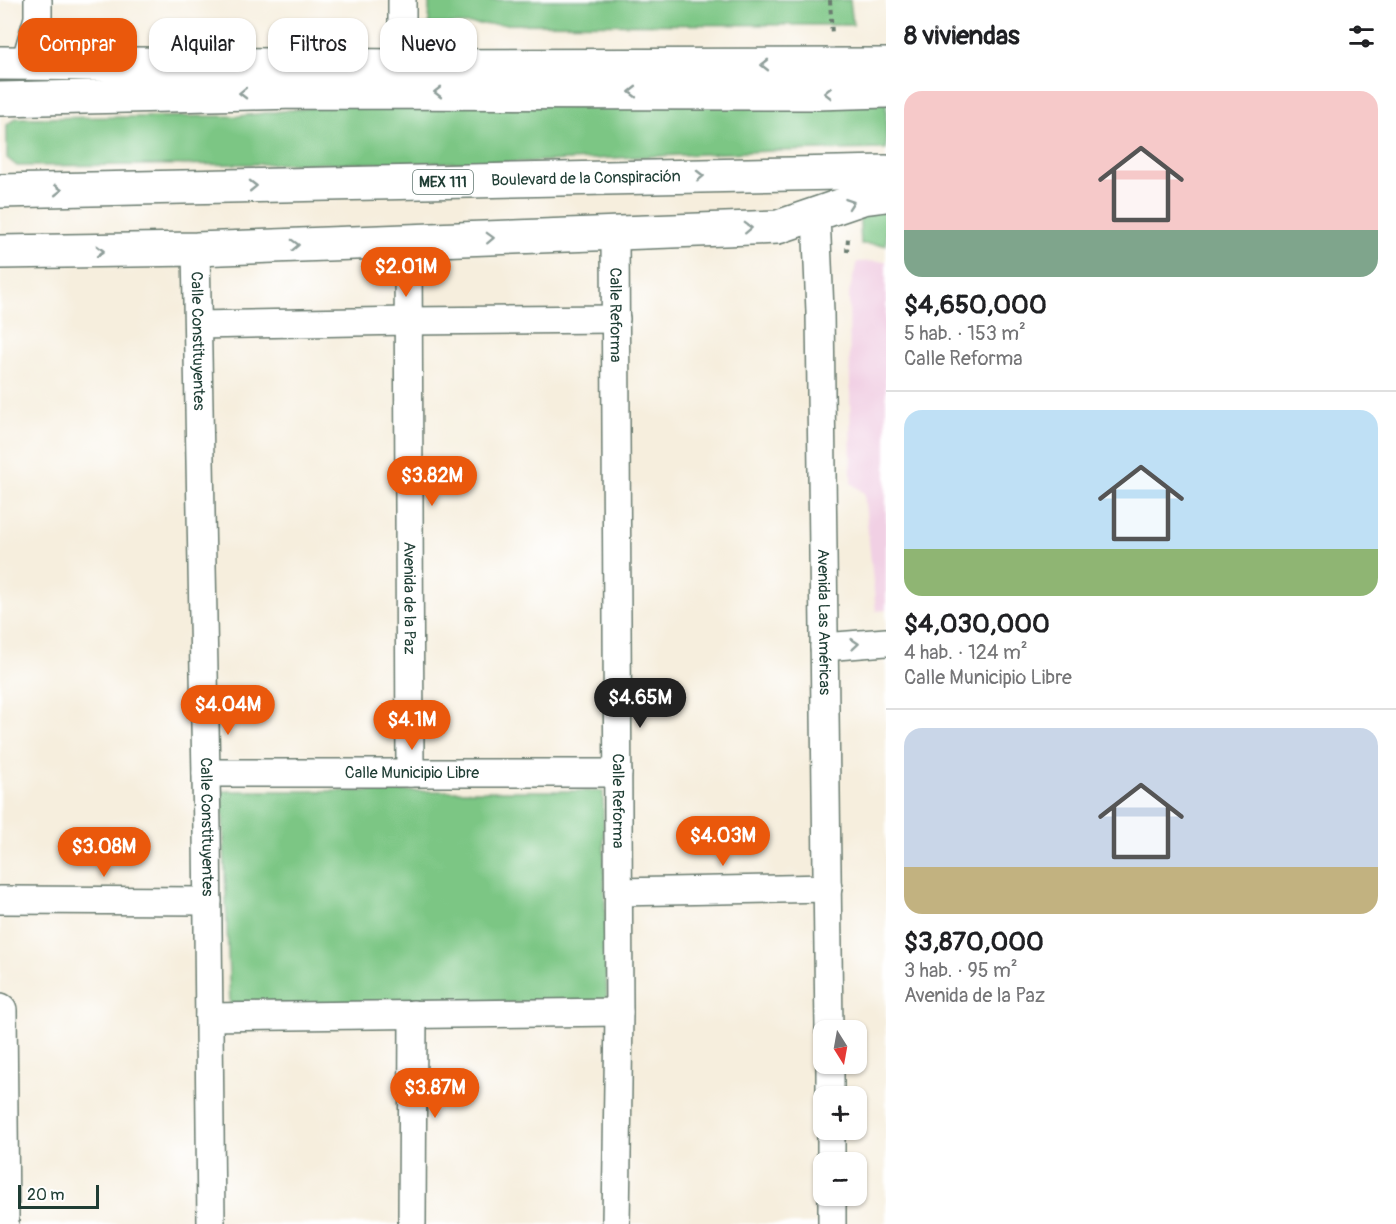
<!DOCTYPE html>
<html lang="es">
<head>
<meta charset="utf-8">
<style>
	:root { --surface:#fff; --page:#f2f2f2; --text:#202124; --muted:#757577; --line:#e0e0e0; --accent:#ea580c }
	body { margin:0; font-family:Pangolin,sans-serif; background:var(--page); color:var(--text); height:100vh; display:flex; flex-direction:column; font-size:22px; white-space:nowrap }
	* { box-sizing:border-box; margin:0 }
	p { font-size:20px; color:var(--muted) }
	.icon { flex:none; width:33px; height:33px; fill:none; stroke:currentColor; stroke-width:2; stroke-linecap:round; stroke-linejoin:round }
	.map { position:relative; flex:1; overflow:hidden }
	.sheet { display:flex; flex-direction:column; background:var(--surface); width:510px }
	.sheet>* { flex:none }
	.guide { position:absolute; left:18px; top:18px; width:570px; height:54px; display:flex; gap:12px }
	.needle { width:39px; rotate:169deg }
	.controls { position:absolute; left:813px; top:1020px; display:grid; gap:12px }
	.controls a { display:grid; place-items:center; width:54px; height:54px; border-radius:12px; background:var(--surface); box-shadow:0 2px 4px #0004; font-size:30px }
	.scale { position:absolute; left:18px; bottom:15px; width:81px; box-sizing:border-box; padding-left:6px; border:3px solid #1f3d34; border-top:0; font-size:16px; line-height:21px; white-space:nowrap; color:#1f3d34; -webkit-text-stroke:4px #fff; paint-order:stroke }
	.price { position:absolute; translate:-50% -51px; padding:0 14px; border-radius:21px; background:var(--accent); color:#fff; font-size:20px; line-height:39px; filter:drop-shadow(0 2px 3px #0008) }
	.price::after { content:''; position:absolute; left:50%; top:36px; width:18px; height:14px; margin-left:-9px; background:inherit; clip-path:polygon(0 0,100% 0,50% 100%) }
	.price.active { background:#222; color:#fff }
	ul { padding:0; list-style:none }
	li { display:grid; align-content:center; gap:12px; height:318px; padding:0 18px }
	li+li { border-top:2px solid var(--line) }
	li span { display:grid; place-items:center; height:186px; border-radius:18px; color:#555 }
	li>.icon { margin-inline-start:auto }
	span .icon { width:108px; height:108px; fill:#fffc; stroke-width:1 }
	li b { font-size:26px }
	h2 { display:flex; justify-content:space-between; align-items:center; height:72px; padding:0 18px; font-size:26px }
	.tag { padding:0 21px; border-radius:18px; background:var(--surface); box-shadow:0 2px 4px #0004; font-size:21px; line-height:54px }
	.tag.active { background:var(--accent); color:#fff }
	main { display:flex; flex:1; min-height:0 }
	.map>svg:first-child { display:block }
	.built { fill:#f1d0e4 }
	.green { fill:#7bc684; stroke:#4d825c; stroke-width:1.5 }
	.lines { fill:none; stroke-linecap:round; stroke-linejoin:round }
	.minor-casing { stroke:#6a7b6f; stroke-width:30 }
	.tertiary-casing { stroke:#6a7b6f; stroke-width:36 }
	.primary-casing { stroke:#6a7b6f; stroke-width:36 }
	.path { stroke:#6a7b6f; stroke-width:4; stroke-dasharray:4.5 4.5; stroke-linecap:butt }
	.minor { stroke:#fff; stroke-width:27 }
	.tertiary { stroke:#fff; stroke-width:33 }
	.primary { stroke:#fff; stroke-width:33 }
	.oneway { stroke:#8f9e9a }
	.labels { text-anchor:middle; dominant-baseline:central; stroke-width:4.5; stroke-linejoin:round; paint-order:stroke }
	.shield { fill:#fff; stroke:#627771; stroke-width:1.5 }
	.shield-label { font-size:15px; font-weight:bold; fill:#1f3d34 }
	.street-label { font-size:16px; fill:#1f3d34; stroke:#fff }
</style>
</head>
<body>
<main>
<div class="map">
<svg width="886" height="1224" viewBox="0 0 886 1224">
	<rect width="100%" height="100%" fill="#fff"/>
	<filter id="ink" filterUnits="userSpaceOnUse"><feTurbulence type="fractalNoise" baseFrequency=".0167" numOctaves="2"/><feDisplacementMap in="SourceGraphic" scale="12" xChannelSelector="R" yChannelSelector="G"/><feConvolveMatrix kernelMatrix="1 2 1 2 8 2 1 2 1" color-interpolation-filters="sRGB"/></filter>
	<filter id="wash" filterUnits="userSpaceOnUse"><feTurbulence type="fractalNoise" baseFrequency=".008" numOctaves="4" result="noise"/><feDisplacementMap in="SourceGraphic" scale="24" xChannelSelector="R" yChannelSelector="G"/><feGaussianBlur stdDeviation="1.35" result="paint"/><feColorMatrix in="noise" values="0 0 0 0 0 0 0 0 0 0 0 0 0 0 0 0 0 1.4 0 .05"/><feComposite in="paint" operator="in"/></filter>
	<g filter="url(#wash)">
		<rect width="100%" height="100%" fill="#f6eedd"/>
		<!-- built -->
		<polygon class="built" points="886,261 886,610 876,611 864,493 851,483 849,293 857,262"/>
		<!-- green -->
		<g class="green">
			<polygon points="429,0 850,0 853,25 429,24"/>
			<polygon points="886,102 886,149 771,151 525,162 17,166 7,158 7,125 16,118 239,116 343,104"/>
			<polygon points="886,208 886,245 861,244 859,209"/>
			<polygon points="222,791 603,791 607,1002 230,1005"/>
		</g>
	</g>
	<g filter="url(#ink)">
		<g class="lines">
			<defs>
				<g id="minor">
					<polyline points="25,62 38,18 38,0"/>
					<polyline points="402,66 402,0"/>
					<path id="s1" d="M816 214 820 312 829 1030"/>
					<path id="s2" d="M615 234 619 1012 616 1224"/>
					<path id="s3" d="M408 241 410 773"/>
					<path id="s4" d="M196 249 207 830 211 1224"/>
					<polyline points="198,325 408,321 616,319"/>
					<polyline points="824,647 886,642"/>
					<path id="s5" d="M206 773H618"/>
					<polyline points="618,892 828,888"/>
					<polyline points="0,900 208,901"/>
					<polyline points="209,1017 619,1012"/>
					<polyline points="830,1064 830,1096"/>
					<polyline points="831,1130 831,1162"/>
					<polyline points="832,1196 832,1224"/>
					<polyline points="412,1224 413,1014"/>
				</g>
				<g id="tertiary">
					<polyline points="0,63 402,66 886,65"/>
					<polyline points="0,1010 2,1224"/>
				</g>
				<g id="primary">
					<polyline points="0,99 296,92 817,93 886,91"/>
					<path id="s6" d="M0 191 886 172"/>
					<polyline points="0,252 196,249 778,227 863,198 886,195"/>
				</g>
			</defs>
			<!-- minor casing -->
			<use href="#minor" class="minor-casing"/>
			<!-- tertiary casing -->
			<use href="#tertiary" class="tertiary-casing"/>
			<!-- primary casing -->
			<use href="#primary" class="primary-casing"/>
			<!-- path -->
			<g class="path">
				<polyline points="830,0 832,35"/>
				<polyline points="847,252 848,238"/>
			</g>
			<!-- minor -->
			<use href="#minor" class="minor"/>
			<!-- tertiary -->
			<use href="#tertiary" class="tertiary"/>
			<!-- primary -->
			<use href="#primary" class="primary"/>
		</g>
		<!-- one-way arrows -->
		<defs><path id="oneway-chevron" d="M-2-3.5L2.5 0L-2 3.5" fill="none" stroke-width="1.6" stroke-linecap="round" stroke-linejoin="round" transform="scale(1.5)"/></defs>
		<g class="oneway">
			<use href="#oneway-chevron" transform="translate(765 65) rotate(180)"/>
			<use href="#oneway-chevron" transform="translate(438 92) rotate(-180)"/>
			<use href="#oneway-chevron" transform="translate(633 92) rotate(-180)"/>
			<use href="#oneway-chevron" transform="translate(243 93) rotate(179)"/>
			<use href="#oneway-chevron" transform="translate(828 93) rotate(179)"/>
			<use href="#oneway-chevron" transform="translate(700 176) rotate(-1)"/>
			<use href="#oneway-chevron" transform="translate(253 186) rotate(-1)"/>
			<use href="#oneway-chevron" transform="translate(58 190) rotate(-1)"/>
			<use href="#oneway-chevron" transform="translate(850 203) rotate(-19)"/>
			<use href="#oneway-chevron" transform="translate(748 228) rotate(-2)"/>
			<use href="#oneway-chevron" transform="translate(490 238) rotate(-2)"/>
			<use href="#oneway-chevron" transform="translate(295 245) rotate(-2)"/>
			<use href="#oneway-chevron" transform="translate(100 251) rotate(-1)"/>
			<use href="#oneway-chevron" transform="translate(855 644) rotate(-5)"/>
		</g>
	</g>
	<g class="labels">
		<!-- shield labels -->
		<rect class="shield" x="413" y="170" width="60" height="24" rx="4.5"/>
		<g class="shield-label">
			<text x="443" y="182">MEX 111</text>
		</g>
		<!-- street labels -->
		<g class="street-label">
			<text stroke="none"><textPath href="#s6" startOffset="586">Boulevard de la Conspiración</textPath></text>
			<text stroke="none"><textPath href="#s2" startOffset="81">Calle Reforma</textPath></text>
			<text stroke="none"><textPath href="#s4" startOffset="92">Calle Constituyentes</textPath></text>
			<text stroke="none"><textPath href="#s3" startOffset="357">Avenida de la Paz</textPath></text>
			<text stroke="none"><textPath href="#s1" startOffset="408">Avenida Las Américas</textPath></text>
			<text stroke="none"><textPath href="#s5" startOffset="206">Calle Municipio Libre</textPath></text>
			<text stroke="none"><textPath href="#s2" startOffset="567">Calle Reforma</textPath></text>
			<text stroke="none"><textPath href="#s4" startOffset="578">Calle Constituyentes</textPath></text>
		</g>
	</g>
</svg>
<div class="controls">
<a><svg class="needle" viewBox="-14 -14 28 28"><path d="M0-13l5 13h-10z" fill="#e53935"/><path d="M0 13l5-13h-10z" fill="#757577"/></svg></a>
<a>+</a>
<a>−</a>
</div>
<div class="scale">20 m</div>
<b class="price" style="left:406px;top:298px">$2.01M</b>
<b class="price" style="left:432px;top:507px">$3.82M</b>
<b class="price active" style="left:640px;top:729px">$4.65M</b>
<b class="price" style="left:228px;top:736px">$4.04M</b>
<b class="price" style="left:412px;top:751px">$4.1M</b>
<b class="price" style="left:723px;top:867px">$4.03M</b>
<b class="price" style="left:104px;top:878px">$3.08M</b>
<b class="price" style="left:435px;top:1119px">$3.87M</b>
<div class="guide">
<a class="tag active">Comprar</a>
<a class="tag">Alquilar</a>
<a class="tag">Filtros</a>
<a class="tag">Nuevo</a>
</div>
</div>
<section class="sheet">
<h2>8 viviendas<svg class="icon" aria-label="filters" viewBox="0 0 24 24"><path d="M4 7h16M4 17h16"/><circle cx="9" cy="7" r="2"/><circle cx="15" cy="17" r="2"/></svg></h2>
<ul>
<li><span style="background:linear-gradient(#f6c9c9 75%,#7fa58c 0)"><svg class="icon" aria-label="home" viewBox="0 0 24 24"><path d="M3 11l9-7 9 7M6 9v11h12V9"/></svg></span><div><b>$4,650,000</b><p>5 hab. · 153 m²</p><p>Calle Reforma</p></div></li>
<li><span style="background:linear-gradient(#bfe0f5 75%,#8fb573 0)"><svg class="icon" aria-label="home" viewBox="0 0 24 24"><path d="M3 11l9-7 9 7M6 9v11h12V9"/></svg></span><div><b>$4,030,000</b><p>4 hab. · 124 m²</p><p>Calle Municipio Libre</p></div></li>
<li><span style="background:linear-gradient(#c9d6e8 75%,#c2b280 0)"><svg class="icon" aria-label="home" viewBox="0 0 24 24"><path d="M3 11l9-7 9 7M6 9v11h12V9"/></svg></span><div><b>$3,870,000</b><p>3 hab. · 95 m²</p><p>Avenida de la Paz</p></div></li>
</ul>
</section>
</main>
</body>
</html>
